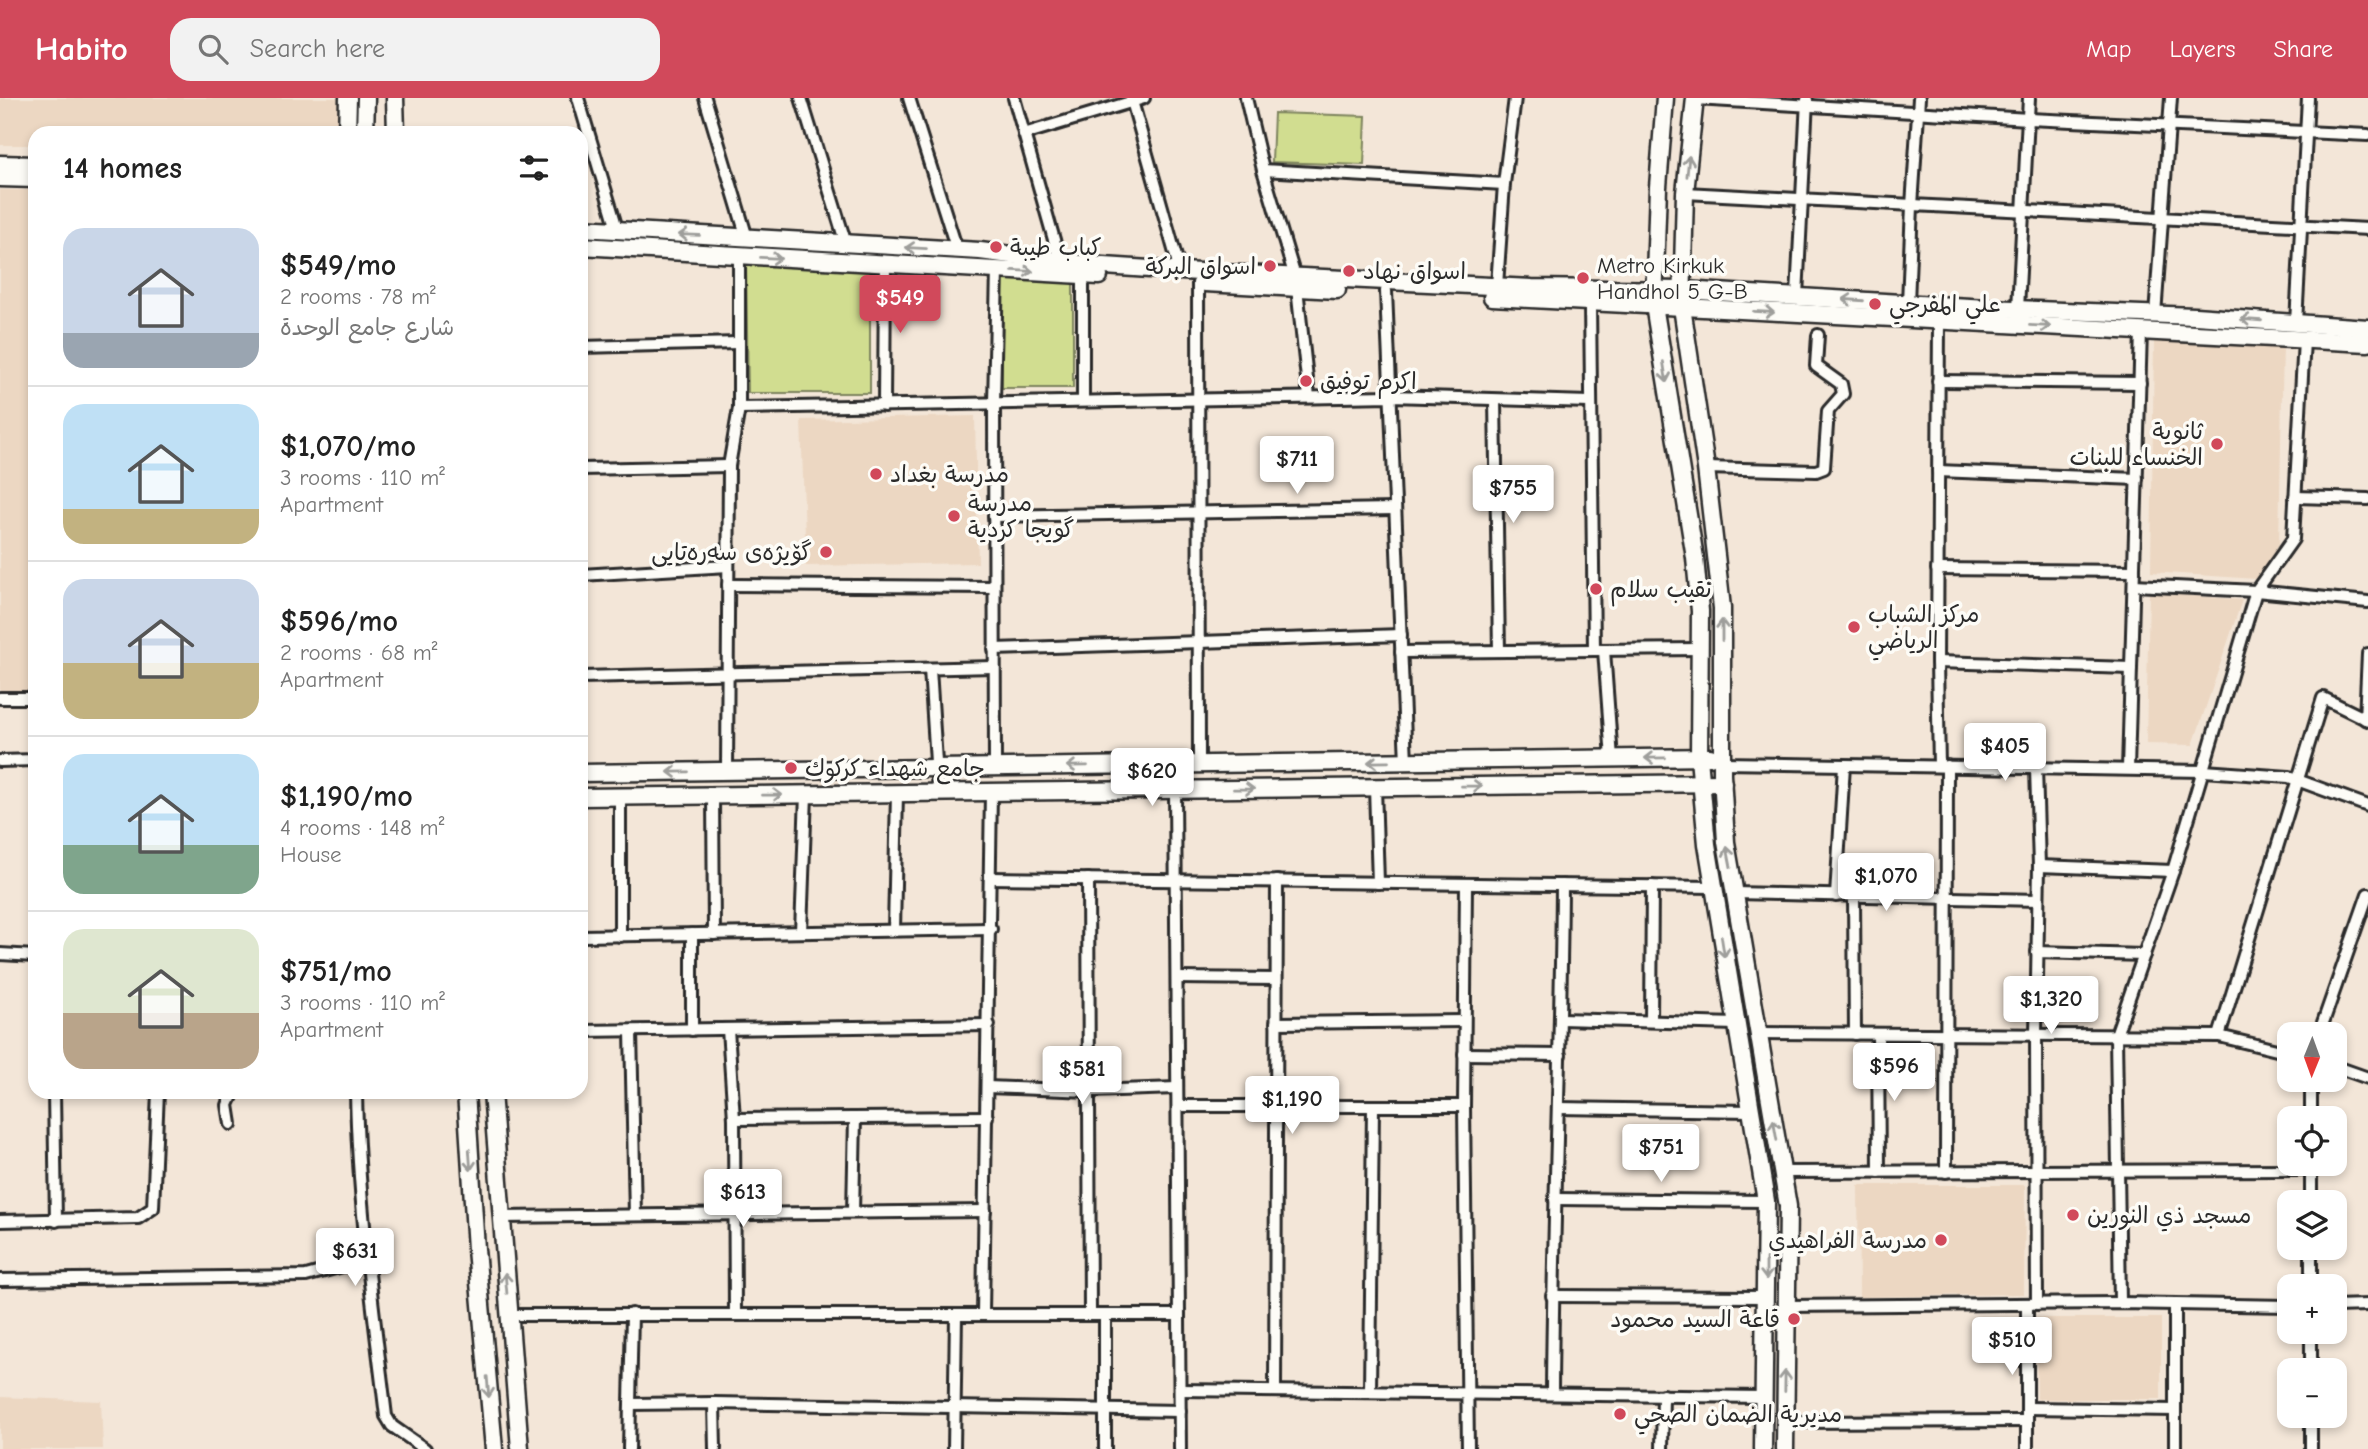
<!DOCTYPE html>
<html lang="en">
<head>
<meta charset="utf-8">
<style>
	:root { --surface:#fff; --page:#f2f2f2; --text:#222; --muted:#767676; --line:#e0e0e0; --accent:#d1495b }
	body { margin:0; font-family:"Comic Neue","Playpen Sans Arabic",sans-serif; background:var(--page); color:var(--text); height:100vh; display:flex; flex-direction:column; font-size:26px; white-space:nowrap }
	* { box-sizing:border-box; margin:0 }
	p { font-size:23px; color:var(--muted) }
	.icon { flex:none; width:38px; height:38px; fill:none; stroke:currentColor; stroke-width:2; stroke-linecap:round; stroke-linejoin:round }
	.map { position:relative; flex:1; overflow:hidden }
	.drawer { position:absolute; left:28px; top:28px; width:560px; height:973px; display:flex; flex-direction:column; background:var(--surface); border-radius:21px; box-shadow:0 4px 10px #0003 }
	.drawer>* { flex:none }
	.needle { width:46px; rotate:181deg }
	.fabs { position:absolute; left:2277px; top:924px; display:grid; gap:14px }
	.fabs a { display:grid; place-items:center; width:70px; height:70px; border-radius:14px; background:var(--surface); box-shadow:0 4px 10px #0003; font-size:35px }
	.price { position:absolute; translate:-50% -60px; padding:0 16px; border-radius:7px; background:#fff; color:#222; font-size:23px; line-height:46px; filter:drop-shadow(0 2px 4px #0008) }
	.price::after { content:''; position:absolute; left:50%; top:42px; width:21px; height:16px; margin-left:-10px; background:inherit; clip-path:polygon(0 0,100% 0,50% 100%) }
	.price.on { background:var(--accent); color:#fff }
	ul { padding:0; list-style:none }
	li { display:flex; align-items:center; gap:21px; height:175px; padding:0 35px }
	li+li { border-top:2px solid var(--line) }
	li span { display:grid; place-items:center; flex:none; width:196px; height:140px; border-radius:21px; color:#555 }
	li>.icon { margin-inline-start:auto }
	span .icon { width:84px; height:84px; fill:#fffc; stroke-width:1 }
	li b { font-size:30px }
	h2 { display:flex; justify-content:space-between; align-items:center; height:84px; padding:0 35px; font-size:30px }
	header { display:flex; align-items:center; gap:42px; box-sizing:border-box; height:98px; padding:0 35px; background:var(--accent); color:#fff }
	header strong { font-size:33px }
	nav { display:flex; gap:38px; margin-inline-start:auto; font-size:24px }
	.search { width:490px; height:63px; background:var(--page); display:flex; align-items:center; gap:18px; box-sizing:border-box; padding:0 24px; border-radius:21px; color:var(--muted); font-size:26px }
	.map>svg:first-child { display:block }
	.built { fill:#ecd7c2 }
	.green { fill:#d1dd90; stroke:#7e845e; stroke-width:2 }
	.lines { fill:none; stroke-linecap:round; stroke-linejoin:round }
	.street-casing { stroke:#2b2b2b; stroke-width:16 }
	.secondary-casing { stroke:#2b2b2b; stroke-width:21 }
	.street { stroke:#fdfcf7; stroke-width:10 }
	.secondary { stroke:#fdfcf7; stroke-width:16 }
	.oneway { stroke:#9e9e9b }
	.poi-dot { fill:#d1495b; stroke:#fdfcf7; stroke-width:2.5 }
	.labels { text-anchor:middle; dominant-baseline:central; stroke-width:7; stroke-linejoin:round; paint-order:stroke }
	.poi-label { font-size:23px; fill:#2b2b2b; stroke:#fdfcf7; text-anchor:start }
</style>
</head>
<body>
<header>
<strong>Habito</strong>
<div class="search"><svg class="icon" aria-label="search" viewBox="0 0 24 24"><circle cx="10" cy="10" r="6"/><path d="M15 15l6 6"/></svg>Search here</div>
<nav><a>Map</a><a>Layers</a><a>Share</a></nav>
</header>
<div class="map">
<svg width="2368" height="1351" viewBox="0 0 2368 1351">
	<rect width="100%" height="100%" fill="#f3e6d8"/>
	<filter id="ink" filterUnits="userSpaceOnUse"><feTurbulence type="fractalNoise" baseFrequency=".0143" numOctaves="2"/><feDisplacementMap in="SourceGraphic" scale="14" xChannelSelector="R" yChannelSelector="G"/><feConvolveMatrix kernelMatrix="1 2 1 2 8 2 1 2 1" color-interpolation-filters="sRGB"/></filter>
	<g filter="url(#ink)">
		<!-- built -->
		<g class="built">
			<polygon points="0,0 339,0 338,35 35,35 35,47 0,47"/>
			<polygon points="0,92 35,92 35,593 0,592"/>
			<polygon points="2154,239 2283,247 2279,446 2257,481 2151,474"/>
			<polygon points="975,318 978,465 806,468 801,322"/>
			<polygon points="2149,494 2242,502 2193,647 2146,646"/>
			<polygon points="1858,1087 2025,1087 2024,1196 1859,1199"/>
			<polygon points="2036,1220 2161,1220 2161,1301 2037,1301"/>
			<polygon points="0,1299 101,1303 103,1351 0,1351"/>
		</g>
		<!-- green -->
		<g class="green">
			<polygon points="1274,15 1366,18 1364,67 1272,64"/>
			<polygon points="746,166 870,171 870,295 748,295"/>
			<polygon points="1002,177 1073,181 1073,290 1002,290"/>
		</g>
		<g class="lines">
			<defs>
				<g id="street">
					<polyline points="578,0 618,134"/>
					<polyline points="705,0 747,140"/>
					<polyline points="801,0 846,146"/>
					<polyline points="909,0 957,152"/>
					<polyline points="1014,0 1060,163"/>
					<polyline points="1246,0 1263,72 1295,179"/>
					<polyline points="1695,1 2029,21 2368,37"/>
					<polyline points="1132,3 1180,173"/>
					<polyline points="1024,36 1144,0"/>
					<polyline points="1263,72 1504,86"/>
					<polyline points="1685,95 2368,131"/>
					<polyline points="1198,185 1199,666"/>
					<polyline points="1497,188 1504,86 1515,0"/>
					<polyline points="1297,190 1309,299"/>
					<polyline points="1386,193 1406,664"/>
					<polyline points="1797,198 1807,2"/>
					<polyline points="1590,205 1594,552"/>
					<polyline points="1908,205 1912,108 1919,0"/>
					<polyline points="2018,211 2029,0"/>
					<polyline points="2155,217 2171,0"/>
					<polyline points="1939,224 1937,564 1939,668"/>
					<polyline points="2296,225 2308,0"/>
					<polyline points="581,249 738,245"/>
					<polyline points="1938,283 2140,285"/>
					<polyline points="1495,302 1499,553"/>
					<polyline points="1083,303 1083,177"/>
					<polyline points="884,308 885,166"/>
					<polyline points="739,310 1391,298 1589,304"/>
					<polyline points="1706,370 1816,373 1824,370 1828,313 1843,296 1841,286 1816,268 1818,237"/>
					<polyline points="581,371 729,368"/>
					<polyline points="1938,373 2137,381"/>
					<polyline points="2295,399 2368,401"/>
					<polyline points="994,418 1395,411"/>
					<polyline points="1937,471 2134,473"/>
					<polyline points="581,477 728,468"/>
					<polyline points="728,487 994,489"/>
					<polyline points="2134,487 2256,493 2368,504"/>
					<polyline points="994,551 1401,537"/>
					<polyline points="1604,552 1612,661"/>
					<polyline points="1401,554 1700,551"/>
					<polyline points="1937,564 2131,570"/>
					<polyline points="930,571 938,695"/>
					<polyline points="581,579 994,569"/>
					<polyline points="0,600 35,600"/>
					<polyline points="2365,621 2368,556"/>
					<polyline points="0,663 35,662"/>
					<polyline points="1722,665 2204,673 2289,679 2368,708"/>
					<polyline points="995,669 994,305 997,172"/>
					<polyline points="2036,670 2039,768 2036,937 2037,1206"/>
					<polyline points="2128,671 2141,233"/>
					<polyline points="727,673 729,368 739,310 739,158"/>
					<polyline points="1375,689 1378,785"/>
					<polyline points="1175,692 1180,1351"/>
					<polyline points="713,698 714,836"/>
					<polyline points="2039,768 2173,773"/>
					<polyline points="991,780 1714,789"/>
					<polyline points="1088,781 1090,1216"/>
					<polyline points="1466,786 1464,1008 1468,1351"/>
					<polyline points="1735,795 2038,802"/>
					<polyline points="1836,798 1844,667"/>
					<polyline points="1854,798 1855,936"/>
					<polyline points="894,832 897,695"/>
					<polyline points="801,834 806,696"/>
					<polyline points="581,838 991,831"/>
					<polyline points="620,838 620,699"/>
					<polyline points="2037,854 2144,857"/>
					<polyline points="0,856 35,858"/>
					<polyline points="1177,880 1276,881"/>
					<polyline points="1561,921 1736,926"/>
					<polyline points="1651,923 1652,788"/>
					<polyline points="1276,925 1464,923"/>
					<polyline points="728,931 734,1021 735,1216"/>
					<polyline points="692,932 692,836"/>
					<polyline points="581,933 989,927"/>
					<polyline points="631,933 635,1117"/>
					<polyline points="1759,935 2219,938 2289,955"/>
					<polyline points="1878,936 1879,1074"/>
					<polyline points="2319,936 2368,796"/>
					<polyline points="2219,938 2323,600 2368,622"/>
					<polyline points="1464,956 1560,957"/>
					<polyline points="2334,968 2368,980"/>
					<polyline points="987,989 1090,993 1177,990"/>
					<polyline points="54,994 56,1123"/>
					<path d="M356 994C358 1102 373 1210 386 1318L392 1328 425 1351"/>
					<polyline points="1178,1008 1464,1008"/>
					<polyline points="1558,1010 1751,1013"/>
					<polyline points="2311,1020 2311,982"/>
					<polyline points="734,1021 987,1019"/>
					<polyline points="231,1026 228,1007 234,994"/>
					<polyline points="2311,1066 2311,1104"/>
					<polyline points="1782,1074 2311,1072"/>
					<polyline points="1946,1074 1947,668"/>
					<polyline points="1555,1101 1766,1103"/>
					<polyline points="853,1114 855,1020"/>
					<polyline points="500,1119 985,1113"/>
					<polyline points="0,1123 138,1120 153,1110 158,994"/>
					<polyline points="2311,1150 2311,1188"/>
					<polyline points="0,1182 306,1178 368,1161"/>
					<polyline points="1552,1198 1766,1199"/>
					<polyline points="2120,1205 2116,937 2173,773 2256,493 2293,441 2304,242"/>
					<polyline points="2027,1206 2027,1351"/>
					<polyline points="1786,1208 2120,1205 2289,1208"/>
					<polyline points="2334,1208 2368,1207"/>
					<polyline points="983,1216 991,694"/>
					<polyline points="509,1217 1179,1217"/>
					<polyline points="2311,1234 2311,1272"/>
					<polyline points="1180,1292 1763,1299"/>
					<polyline points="1275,1292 1277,783"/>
					<polyline points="1370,1293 1373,1008"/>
					<path d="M1552 1294C1553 1125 1561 956 1562 787"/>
					<polyline points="714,1305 715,1351"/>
					<polyline points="631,1306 714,1305 1180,1313"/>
					<polyline points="2027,1310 2175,1312"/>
					<polyline points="2311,1318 2311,1351"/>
					<polyline points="1785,1324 2027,1323"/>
					<polyline points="629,1351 632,1216"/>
					<polyline points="954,1351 956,1217"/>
					<polyline points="1105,1351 1105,1217"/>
					<polyline points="1662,1351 1663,1297"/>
					<polyline points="2175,1351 2175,1206"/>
				</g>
				<g id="secondary">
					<polyline points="395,0 396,35"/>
					<polyline points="1665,0 1658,89 1654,207 1695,460 1700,513 1699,660 1707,746 1766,1103 1763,1351"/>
					<polyline points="1695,0 1685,95 1682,209 1706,370 1722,510 1722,677 1726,744 1788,1108 1785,1351"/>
					<polyline points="347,35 348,0"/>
					<polyline points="365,35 366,0"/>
					<polyline points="0,66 35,67"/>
					<polyline points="0,80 35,81"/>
					<polyline points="581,130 980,153 1089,167 1180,173 1532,190 1683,192 1987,210 2195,218 2368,230"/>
					<polyline points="581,148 1099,178"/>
					<polyline points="1205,185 1337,192"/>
					<polyline points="1492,199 2368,245"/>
					<polyline points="581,675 1710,659"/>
					<polyline points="581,699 1723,685"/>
					<polyline points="466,994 476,1151 494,1351"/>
					<polyline points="492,994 520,1351"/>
				</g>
			</defs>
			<!-- street casing -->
			<use href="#street" class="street-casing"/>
			<!-- secondary casing -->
			<use href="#secondary" class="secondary-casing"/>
			<!-- street -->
			<use href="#street" class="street"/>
			<!-- secondary -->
			<use href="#secondary" class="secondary"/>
		</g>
		<!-- one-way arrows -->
		<defs><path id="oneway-shaft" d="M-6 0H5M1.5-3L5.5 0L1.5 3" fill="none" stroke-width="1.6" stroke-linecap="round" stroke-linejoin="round" transform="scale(1.75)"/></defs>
		<g class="oneway">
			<use href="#oneway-shaft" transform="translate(1688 68) rotate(-84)"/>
			<use href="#oneway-shaft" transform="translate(689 137) rotate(-178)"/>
			<use href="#oneway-shaft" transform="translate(916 150) rotate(-177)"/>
			<use href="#oneway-shaft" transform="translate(771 160) rotate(3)"/>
			<use href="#oneway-shaft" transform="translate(1023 173) rotate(3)"/>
			<use href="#oneway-shaft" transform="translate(1853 202) rotate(-176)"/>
			<use href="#oneway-shaft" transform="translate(1764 214) rotate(3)"/>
			<use href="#oneway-shaft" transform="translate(2251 222) rotate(-176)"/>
			<use href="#oneway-shaft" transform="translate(2040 228) rotate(3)"/>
			<use href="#oneway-shaft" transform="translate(1665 274) rotate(81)"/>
			<use href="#oneway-shaft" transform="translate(1722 532) rotate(-90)"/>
			<use href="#oneway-shaft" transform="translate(1655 660) rotate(179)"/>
			<use href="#oneway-shaft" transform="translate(1378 664) rotate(179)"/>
			<use href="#oneway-shaft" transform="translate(1077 668) rotate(179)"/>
			<use href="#oneway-shaft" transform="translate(678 674) rotate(179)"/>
			<use href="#oneway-shaft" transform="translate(1472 688) rotate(-1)"/>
			<use href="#oneway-shaft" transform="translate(1244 691) rotate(-1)"/>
			<use href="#oneway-shaft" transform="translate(772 697) rotate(-1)"/>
			<use href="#oneway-shaft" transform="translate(1729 759) rotate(-101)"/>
			<use href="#oneway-shaft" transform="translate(1723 849) rotate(81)"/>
			<use href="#oneway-shaft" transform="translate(1775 1032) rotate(-100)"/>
			<use href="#oneway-shaft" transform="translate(470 1062) rotate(86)"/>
			<use href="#oneway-shaft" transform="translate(1766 1171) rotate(90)"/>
			<use href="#oneway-shaft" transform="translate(506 1185) rotate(-95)"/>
			<use href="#oneway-shaft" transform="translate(1785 1283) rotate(-89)"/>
			<use href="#oneway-shaft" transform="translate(488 1289) rotate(85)"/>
		</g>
	</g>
	<!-- markers -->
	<g class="poi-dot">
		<circle cx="996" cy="149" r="7"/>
		<circle cx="1270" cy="168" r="7"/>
		<circle cx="1349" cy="173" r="7"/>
		<circle cx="1583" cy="180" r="7"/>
		<circle cx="1875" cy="206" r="7"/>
		<circle cx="1306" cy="283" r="7"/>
		<circle cx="2217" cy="346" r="7"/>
		<circle cx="876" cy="376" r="7"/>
		<circle cx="954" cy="418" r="7"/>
		<circle cx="826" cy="454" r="7"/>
		<circle cx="1596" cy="491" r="7"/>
		<circle cx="1854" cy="529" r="7"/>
		<circle cx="791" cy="670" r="7"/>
		<circle cx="2073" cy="1117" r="7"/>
		<circle cx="1941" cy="1142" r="7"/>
		<circle cx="1794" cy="1221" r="7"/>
		<circle cx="1620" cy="1316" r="7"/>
	</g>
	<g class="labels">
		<!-- poi labels -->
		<g class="poi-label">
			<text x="1010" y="149">كباب طيبة</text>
			<text x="1597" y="167">Metro Kirkuk<tspan x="1597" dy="26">Handhol 5 G-B</tspan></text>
			<text x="1256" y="168" text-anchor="end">اسواق البركة</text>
			<text x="1363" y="173">اسواق نهاد</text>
			<text x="1889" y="206">علي المفرجي</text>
			<text x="1320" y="283">اكرم توفيق</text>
			<text x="2203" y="333" text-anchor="end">ثانوية<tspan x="2203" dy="26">الخنساء للبنات</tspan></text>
			<text x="890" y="376">مدرسة بغداد</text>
			<text x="968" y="405">مدرسة<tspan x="968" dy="26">گويجا كردية</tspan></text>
			<text x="812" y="454" text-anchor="end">گۆیژەی سەرەتایی</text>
			<text x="1610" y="491">نقيب سلام</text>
			<text x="1868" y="516">مركز الشباب<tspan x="1868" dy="26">الرياضي</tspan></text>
			<text x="805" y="670">جامع شهداء كركوك</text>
			<text x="2087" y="1117">مسجد ذي النورين</text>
			<text x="1927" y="1142" text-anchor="end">مدرسة الفراهيدي</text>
			<text x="1780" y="1221" text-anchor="end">قاعة السيد محمود</text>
			<text x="1634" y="1316">مديرية الضمان الصحي</text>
		</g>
	</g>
</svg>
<div class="fabs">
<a><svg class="needle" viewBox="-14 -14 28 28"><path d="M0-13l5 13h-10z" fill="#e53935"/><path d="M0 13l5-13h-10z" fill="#767676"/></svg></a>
<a><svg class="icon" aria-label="locate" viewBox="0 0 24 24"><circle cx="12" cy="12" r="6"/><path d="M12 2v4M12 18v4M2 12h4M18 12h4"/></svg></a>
<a><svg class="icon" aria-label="layers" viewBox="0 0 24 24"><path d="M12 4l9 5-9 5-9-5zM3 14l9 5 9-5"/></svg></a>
<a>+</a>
<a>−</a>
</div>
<b class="price on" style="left:900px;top:237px">$549</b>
<b class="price" style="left:1297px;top:398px">$711</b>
<b class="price" style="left:1513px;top:427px">$755</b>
<b class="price" style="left:2005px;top:685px">$405</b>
<b class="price" style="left:1152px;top:710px">$620</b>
<b class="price" style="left:1886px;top:815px">$1,070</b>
<b class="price" style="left:2051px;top:938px">$1,320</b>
<b class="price" style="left:1894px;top:1005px">$596</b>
<b class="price" style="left:1082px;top:1008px">$581</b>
<b class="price" style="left:1292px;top:1038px">$1,190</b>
<b class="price" style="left:1661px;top:1086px">$751</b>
<b class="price" style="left:743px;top:1131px">$613</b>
<b class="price" style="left:355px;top:1190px">$631</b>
<b class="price" style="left:2012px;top:1279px">$510</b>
<section class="drawer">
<h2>14 homes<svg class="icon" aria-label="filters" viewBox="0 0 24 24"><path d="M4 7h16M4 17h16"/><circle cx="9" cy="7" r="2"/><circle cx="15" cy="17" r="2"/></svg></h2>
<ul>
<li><span style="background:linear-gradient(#c9d6e8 75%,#9aa5b1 0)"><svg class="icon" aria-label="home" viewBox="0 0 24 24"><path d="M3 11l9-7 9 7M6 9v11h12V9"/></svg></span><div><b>$549/mo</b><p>2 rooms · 78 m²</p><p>شارع جامع الوحدة</p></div></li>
<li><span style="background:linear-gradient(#bfe0f5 75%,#c2b280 0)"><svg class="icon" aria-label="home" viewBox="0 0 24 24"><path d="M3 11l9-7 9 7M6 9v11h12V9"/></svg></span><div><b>$1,070/mo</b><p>3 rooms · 110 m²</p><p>Apartment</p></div></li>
<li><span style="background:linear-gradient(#c9d6e8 60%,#c2b280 0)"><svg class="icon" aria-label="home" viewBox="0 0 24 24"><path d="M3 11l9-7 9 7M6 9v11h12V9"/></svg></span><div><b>$596/mo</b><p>2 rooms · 68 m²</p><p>Apartment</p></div></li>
<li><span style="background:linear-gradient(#bfe0f5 65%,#7fa58c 0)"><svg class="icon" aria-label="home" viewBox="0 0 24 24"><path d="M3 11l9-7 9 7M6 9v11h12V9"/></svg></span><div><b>$1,190/mo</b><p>4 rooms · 148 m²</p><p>House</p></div></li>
<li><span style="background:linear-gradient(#dfe7d0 60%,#b9a48a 0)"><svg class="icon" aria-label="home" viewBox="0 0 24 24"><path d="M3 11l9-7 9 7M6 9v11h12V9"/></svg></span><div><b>$751/mo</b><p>3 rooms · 110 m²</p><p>Apartment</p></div></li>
</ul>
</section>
</div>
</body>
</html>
